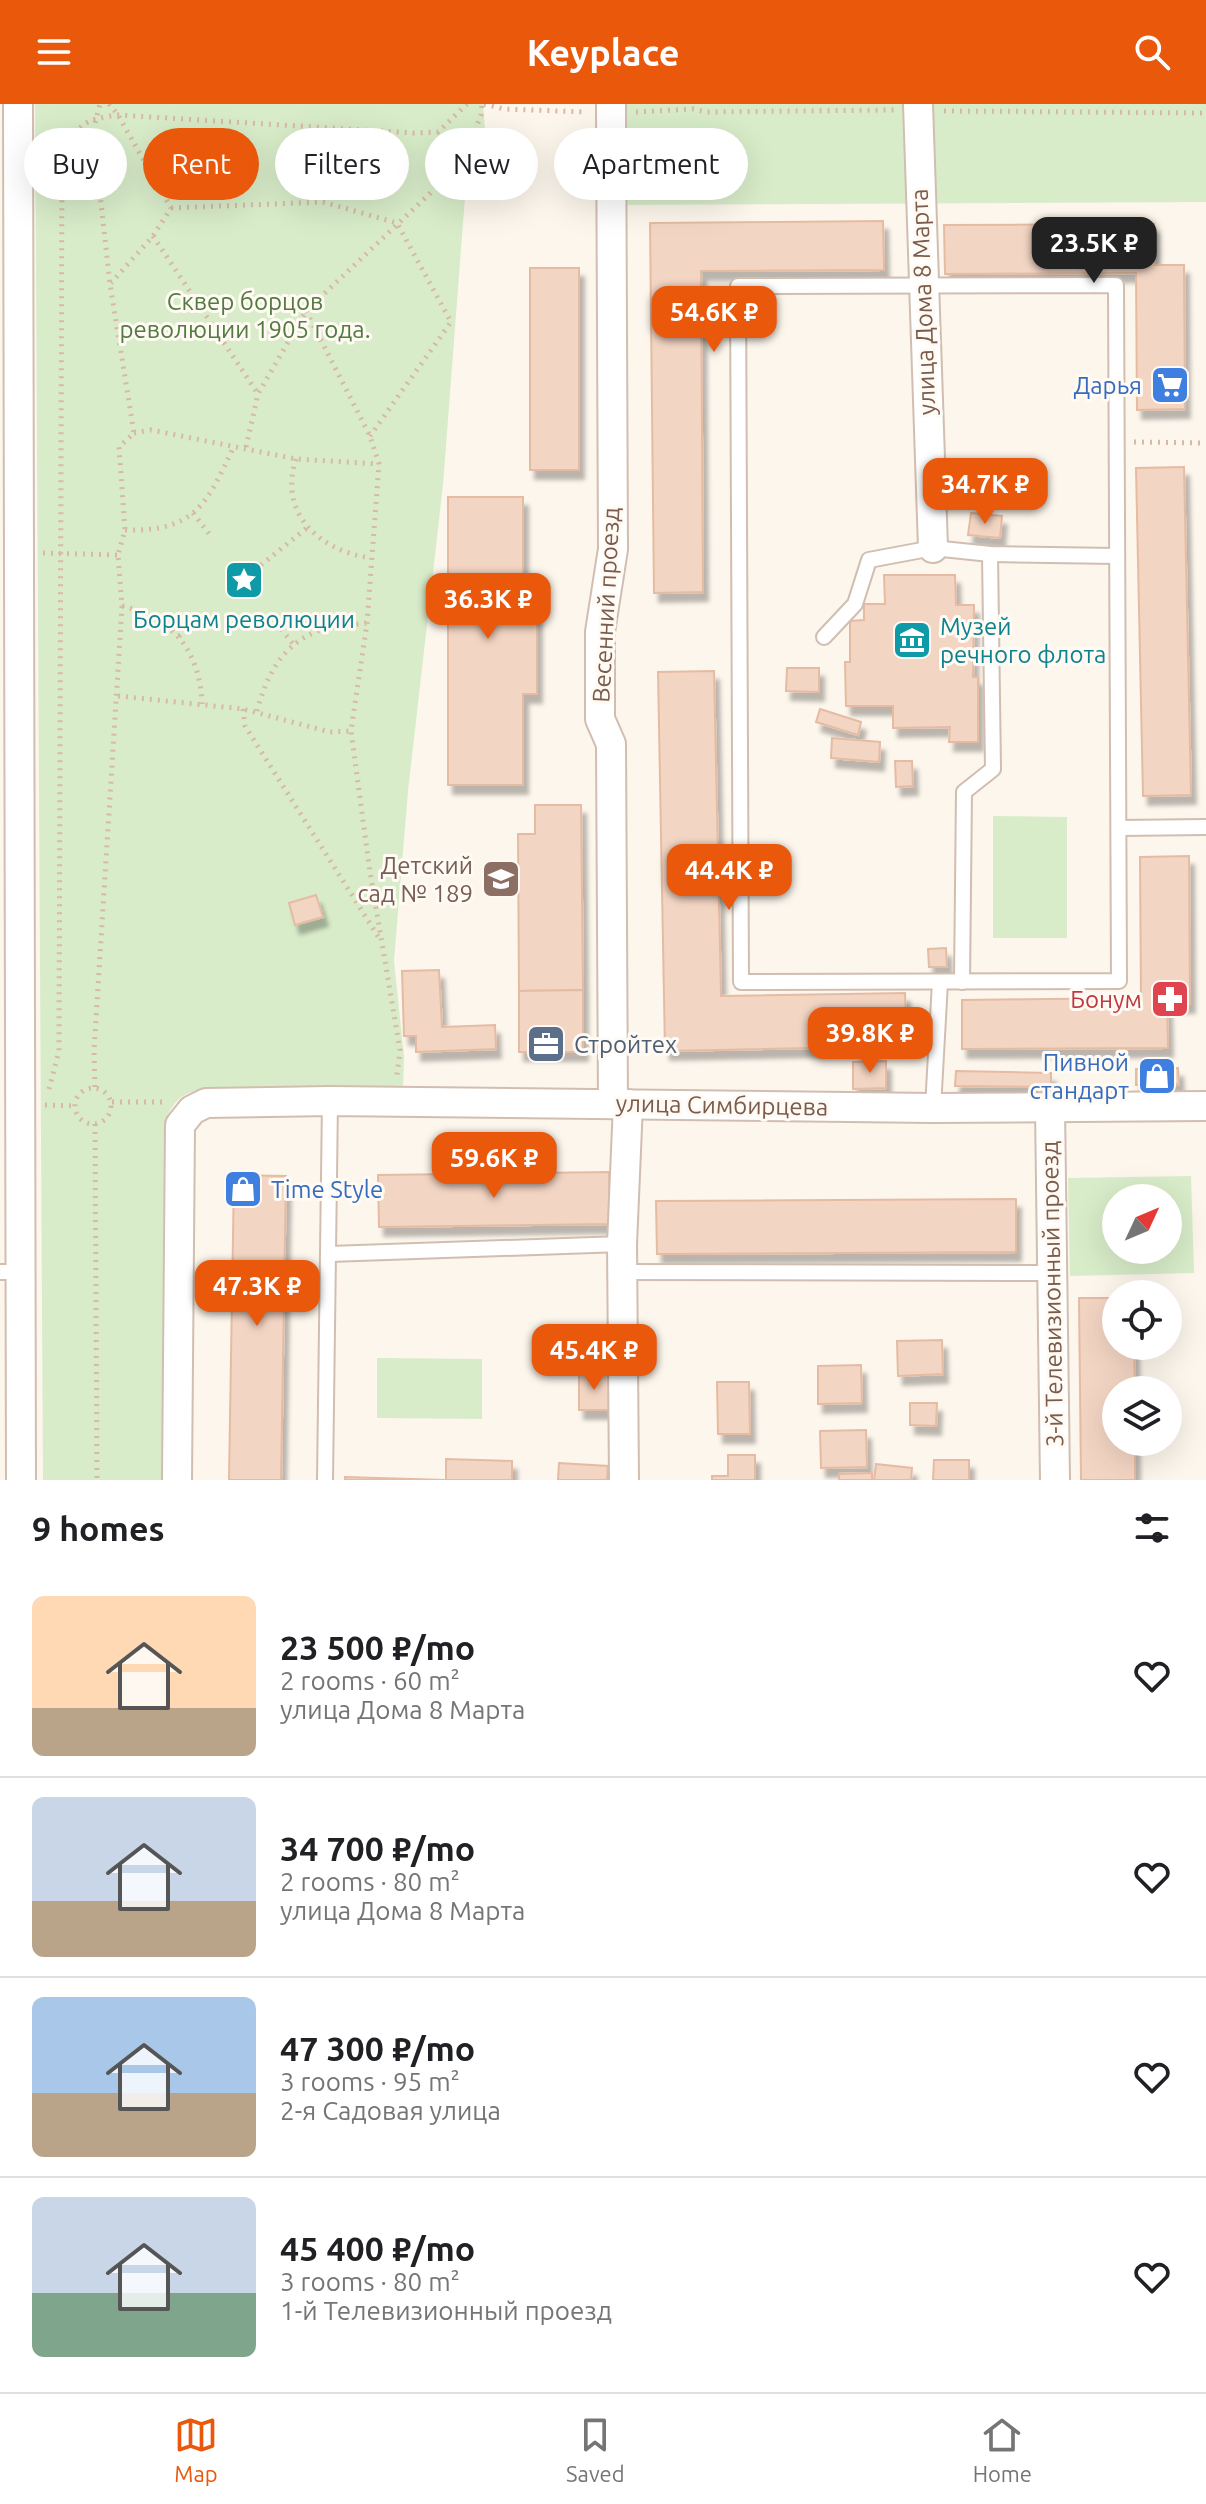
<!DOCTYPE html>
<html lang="en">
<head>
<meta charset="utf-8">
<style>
	:root { --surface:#fff; --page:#f2f2f2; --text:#202124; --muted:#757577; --line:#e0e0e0; --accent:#ea580c }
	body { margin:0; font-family:Ubuntu,sans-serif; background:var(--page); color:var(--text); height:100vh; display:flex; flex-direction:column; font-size:30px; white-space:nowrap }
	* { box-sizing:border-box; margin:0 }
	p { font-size:26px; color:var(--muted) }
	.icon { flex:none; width:44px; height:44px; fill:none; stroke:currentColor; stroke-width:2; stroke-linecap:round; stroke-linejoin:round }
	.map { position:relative; height:1376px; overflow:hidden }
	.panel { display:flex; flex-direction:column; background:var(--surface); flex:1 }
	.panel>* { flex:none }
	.top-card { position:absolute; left:24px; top:24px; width:800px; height:72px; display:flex; gap:16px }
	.needle { width:52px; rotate:46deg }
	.buttons { position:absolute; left:1102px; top:1080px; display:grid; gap:16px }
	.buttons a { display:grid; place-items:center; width:80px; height:80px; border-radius:50%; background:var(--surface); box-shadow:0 8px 32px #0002; font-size:40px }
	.price { position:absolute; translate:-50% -68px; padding:0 18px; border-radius:16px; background:var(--accent); color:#fff; font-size:26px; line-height:52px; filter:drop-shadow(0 2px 4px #0008) }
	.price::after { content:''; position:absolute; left:50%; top:48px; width:24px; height:18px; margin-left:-12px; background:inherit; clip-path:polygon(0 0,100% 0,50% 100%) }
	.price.current { background:#222; color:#fff }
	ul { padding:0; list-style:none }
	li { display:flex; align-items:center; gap:24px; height:200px; padding:0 32px }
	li+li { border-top:2px solid var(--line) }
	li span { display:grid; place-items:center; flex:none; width:224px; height:160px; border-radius:12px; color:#555 }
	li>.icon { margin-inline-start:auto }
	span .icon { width:96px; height:96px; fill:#fffc; stroke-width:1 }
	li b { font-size:34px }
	h2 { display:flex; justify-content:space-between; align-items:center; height:96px; padding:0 32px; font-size:34px }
	.tag { padding:0 28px; border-radius:36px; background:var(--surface); box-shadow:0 8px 32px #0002; font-size:28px; line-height:72px }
	.tag.current { background:var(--accent); color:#fff }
	header { display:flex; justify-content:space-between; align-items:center; height:104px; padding:0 32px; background:var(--accent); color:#fff; font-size:36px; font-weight:700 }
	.menu { display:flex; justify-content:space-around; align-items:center; height:112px; border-top:2px solid var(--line); background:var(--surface); font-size:22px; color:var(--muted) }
	.menu a { display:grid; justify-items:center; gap:4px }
	.menu .current { color:var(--accent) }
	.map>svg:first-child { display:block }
	.green { fill:#d8ecc9; fill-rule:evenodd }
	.building { fill:#f3d5c3; stroke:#e6bba3; stroke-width:2; filter:url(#shadow) }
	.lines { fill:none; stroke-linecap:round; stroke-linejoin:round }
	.service-casing { stroke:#d1beb0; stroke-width:18 }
	.minor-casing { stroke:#d1beb0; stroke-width:32 }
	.path { stroke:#d9b8a5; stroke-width:5; stroke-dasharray:2 6; stroke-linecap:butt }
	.service { stroke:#fff; stroke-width:14 }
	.minor { stroke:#fff; stroke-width:28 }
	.labels { text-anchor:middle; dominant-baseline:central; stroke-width:6; stroke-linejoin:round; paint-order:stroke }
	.park-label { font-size:24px; fill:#537a41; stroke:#fffaf3 }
	.street-label { font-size:24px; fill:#7a5c4d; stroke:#fffaf3 }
	.shop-label { font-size:24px; fill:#366cbe; stroke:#fffaf3; text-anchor:end }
	.culture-label { font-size:24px; fill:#0d838f; stroke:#fffaf3 }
	.education-label { font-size:24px; fill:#785e54; stroke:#fffaf3; text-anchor:end }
	.health-label { font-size:24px; fill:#be3a42; stroke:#fffaf3; text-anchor:end }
	.service-label { font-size:24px; fill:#4e5e75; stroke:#fffaf3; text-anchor:start }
</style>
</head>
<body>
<header><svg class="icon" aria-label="menu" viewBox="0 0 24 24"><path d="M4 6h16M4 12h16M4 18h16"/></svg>Keyplace<svg class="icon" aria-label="search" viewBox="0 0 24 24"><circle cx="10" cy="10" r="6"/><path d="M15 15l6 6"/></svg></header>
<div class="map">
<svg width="1206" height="1376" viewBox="0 0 1206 1376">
	<defs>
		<filter id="shadow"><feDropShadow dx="5" dy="9" stdDeviation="2" flood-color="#0004"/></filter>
	</defs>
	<rect width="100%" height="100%" fill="#fdf6ec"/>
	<!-- green -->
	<g class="green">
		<path d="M35 0H483L485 25 467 67 443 381 408 687 394 857 404 952 403 984 203 985C181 989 175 996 165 1016L163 1376H43Z"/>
		<polygon points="621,0 1206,0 1206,98 623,101"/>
		<polygon points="993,712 1067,713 1067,834 993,834"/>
		<path d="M1191 1072 1194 1169 1070 1172 1068 1074ZM1116 1094H1168V1146H1116Z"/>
		<polygon points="377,1254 482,1255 482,1315 377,1314"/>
	</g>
	<!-- building -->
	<g class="building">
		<polygon points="883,117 884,166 701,167 703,488 654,489 650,119"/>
		<polygon points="1154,120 1155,161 1184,161 1185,305 1137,306 1136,169 945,170 944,121"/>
		<rect x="530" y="164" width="49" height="202"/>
		<polygon points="1184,363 1191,691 1143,692 1136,364"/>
		<polygon points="448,393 523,393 523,485 537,485 537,590 523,590 523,681 448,681"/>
		<polygon points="971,409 1002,412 1000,434 968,431"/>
		<polygon points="884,471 955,471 956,501 974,501 973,573 978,573 978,638 949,638 950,623 893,624 893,602 846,602 845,558 850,558 850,517 864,516 864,500 885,500"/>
		<polygon points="787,564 819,564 819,588 786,587"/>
		<polygon points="714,567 721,892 905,889 907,942 665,947 658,568"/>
		<polygon points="820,605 861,618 858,631 816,618"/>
		<polygon points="832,634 880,638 879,658 831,654"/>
		<polygon points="895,657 912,657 913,682 896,683"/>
		<polygon points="535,701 581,701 583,886 519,887 518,730 535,730"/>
		<polygon points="1189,752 1190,900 1167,900 1168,944 962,945 962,896 1141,894 1140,753"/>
		<polygon points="316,791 323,813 295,821 289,799"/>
		<polygon points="946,844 947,863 929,863 928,845"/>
		<polygon points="439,866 442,923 495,921 496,945 416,948 416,932 404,932 402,867"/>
		<polygon points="583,886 583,948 519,948 519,887"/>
		<polygon points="886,957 886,984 853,985 853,958"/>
		<polygon points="1178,964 1179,980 1136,981 1136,965"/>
		<polygon points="956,967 1051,969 1051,983 955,982"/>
		<polygon points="609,1068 610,1120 379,1123 378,1071"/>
		<polygon points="234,1071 286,1072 281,1376 229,1376"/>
		<polygon points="1016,1095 1016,1148 657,1150 656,1097"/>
		<polygon points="1079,1194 1116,1194 1116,1242 1134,1242 1135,1286 1116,1286 1116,1338 1135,1338 1135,1376 1081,1376"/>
		<polygon points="942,1236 943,1270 898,1272 897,1237"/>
		<polygon points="861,1261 862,1299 818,1300 818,1262"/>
		<rect x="579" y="1269" width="31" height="37"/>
		<polygon points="717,1278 749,1278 750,1330 718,1330"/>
		<polygon points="910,1299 937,1299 936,1322 910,1321"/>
		<polygon points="866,1326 867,1363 821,1364 820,1327"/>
		<polygon points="728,1351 755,1351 755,1376 712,1376 712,1372 728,1372"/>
		<polygon points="446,1355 512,1357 512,1376 345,1376 345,1373 446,1376"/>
		<polygon points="934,1356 969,1356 969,1376 933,1376"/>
		<polygon points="559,1359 608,1362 607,1376 558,1376"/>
		<polygon points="876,1360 912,1364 911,1376 874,1376"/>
		<polygon points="872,1369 872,1376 839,1376 839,1370"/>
	</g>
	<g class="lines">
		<defs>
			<g id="service">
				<polygon points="1116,181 1119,877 741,878 738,182"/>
				<polyline points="824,533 855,500 869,456 933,444 990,450 1117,452"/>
				<polyline points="1119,724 1206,723"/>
				<polyline points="962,878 964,688 993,665 990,450"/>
				<polyline points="933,1004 940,878"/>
				<polyline points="329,1150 622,1140"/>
				<polyline points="0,1168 21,1168"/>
				<polyline points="623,1168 1052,1169"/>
				<polyline points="325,1376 330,997"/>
			</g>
			<g id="minor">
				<polyline points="18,0 21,1376"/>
				<polyline points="611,0 613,445 600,528 600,615 611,640 613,1000"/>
				<polyline points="918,0 933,444"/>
				<polyline points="1050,1004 1055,1376"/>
				<polyline points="177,1376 180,1021 192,1006 206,999 330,997 933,1004 1206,1002"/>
				<polyline points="624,1376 622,1140 628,1000"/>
			</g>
		</defs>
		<!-- service casing -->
		<use href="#service" class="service-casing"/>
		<!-- minor casing -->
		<use href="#minor" class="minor-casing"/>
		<!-- path -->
		<g class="path">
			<polyline points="109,0 118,11 171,104 153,132 111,179"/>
			<polyline points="484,0 504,5 586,8"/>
			<polyline points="944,7 1206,9"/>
			<polyline points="636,8 693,5 706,8 894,6"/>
			<polyline points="171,104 323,98 397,119 451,218 370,332"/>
			<polyline points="153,132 258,290"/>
			<polyline points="306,207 370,332 379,360 367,519 351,627 370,768 400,946 397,971"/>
			<polyline points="134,329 151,326 296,355 379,360"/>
			<polyline points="1134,338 1206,339"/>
			<polyline points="246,343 258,290 306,207 462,59 481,11 482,0"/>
			<path d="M296 355C278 409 319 447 371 454"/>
			<polyline points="193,409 210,431"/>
			<path d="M125 426C195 428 207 400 234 342"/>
			<polyline points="43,449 118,451"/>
			<polyline points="261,461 308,423"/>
			<path d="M122 502C174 514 200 548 202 600"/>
			<polyline points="276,519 294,541"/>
			<polyline points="179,532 203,512"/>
			<polyline points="118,592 243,605 330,628 351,627"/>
			<polyline points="243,605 245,622 381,837"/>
			<path d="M257 607C266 573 282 540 318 527 333 521 352 521 367 519"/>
			<polyline points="95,983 94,947 122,502 118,451 125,426 119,343 134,329 110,180 93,27 100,0"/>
			<circle cx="93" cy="1002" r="18"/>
			<path d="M49 985 59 947 62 51C80 20 81 16 118 11L414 29 438 28 467 0"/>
			<polyline points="112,998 167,998"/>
			<polyline points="45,1001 75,1002"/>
			<polyline points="95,1020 97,1376"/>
		</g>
		<!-- service -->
		<use href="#service" class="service"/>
		<!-- minor -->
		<use href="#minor" class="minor"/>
	</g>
	<!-- icons -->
	<defs>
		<symbol id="supermarket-square" viewBox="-11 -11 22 22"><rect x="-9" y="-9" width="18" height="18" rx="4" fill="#3f7fe0" stroke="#fffaf3"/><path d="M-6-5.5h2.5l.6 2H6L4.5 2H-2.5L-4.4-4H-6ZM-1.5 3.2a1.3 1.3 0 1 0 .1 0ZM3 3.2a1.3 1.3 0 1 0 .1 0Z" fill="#fff"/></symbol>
		<symbol id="sight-square" viewBox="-11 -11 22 22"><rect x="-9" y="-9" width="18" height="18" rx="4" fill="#0f9aa8" stroke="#fffaf3"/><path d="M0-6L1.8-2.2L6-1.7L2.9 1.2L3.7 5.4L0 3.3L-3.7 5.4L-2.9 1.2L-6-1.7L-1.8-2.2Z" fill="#fff"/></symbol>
		<symbol id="museum-square" viewBox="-11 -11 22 22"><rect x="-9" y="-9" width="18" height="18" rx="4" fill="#0f9aa8" stroke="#fffaf3"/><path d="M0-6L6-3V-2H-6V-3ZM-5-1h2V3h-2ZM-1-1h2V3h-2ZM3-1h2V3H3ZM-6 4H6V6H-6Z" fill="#fff"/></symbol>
		<symbol id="school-square" viewBox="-11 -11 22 22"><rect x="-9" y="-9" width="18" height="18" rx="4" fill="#8d6e63" stroke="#fffaf3"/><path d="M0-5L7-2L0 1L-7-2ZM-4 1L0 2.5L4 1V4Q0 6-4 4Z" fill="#fff"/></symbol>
		<symbol id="pharmacy-square" viewBox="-11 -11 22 22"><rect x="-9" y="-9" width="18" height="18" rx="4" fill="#e0444e" stroke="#fffaf3"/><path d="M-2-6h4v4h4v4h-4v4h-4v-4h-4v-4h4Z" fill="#fff"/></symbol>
		<symbol id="office-square" viewBox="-11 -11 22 22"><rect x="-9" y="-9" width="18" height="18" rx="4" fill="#5c6f8a" stroke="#fffaf3"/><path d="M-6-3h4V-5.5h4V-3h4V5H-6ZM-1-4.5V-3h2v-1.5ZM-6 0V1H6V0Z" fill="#fff"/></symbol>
		<symbol id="shop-square" viewBox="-11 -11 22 22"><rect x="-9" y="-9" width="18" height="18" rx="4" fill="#3f7fe0" stroke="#fffaf3"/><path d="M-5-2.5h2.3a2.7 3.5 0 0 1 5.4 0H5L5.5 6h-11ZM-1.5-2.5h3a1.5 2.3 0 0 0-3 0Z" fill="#fff"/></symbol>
	</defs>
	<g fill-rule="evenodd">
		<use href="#supermarket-square" x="1148" y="259" width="44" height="44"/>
		<use href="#sight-square" x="222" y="454" width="44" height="44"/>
		<use href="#museum-square" x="890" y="514" width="44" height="44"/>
		<use href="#school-square" x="479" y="753" width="44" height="44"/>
		<use href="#pharmacy-square" x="1148" y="873" width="44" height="44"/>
		<use href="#office-square" x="524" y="918" width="44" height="44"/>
		<use href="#shop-square" x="1135" y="950" width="44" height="44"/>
		<use href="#shop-square" x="221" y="1063" width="44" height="44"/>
	</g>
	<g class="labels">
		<!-- park labels -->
		<g class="park-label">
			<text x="245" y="197">Сквер борцов<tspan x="245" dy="28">революции 1905 года.</tspan></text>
		</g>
		<!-- street labels -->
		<g class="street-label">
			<text transform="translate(923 198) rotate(-92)">улица Дома 8 Марта</text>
			<text transform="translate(606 501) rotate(-87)">Весенний проезд</text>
			<text transform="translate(722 1001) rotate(1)">улица Симбирцева</text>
			<text transform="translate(1052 1190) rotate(-91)">3-й Телевизионный проезд</text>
		</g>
		<!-- shop labels -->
		<g class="shop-label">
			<text x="1142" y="281">Дарья</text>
			<text x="1129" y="958">Пивной<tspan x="1129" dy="28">стандарт</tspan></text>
			<text x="271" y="1085" text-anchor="start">Time Style</text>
		</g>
		<!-- culture labels -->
		<g class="culture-label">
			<text x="244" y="515">Борцам революции</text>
			<text x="940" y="522" text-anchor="start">Музей<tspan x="940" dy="28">речного флота</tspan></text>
		</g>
		<!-- education labels -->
		<g class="education-label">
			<text x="473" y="761">Детский<tspan x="473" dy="28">сад № 189</tspan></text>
		</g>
		<!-- health labels -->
		<g class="health-label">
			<text x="1142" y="895">Бонум</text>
		</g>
		<!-- service labels -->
		<g class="service-label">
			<text x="574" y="940">Стройтех</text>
		</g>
	</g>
</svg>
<div class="buttons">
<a><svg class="needle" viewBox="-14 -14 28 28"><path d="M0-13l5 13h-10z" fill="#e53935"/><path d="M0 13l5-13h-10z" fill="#757577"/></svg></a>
<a><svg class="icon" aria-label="locate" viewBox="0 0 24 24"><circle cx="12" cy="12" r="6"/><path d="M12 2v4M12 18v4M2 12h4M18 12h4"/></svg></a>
<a><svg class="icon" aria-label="layers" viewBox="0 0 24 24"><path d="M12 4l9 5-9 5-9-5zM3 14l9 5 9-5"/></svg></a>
</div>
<b class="price current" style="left:1094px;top:181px">23.5K ₽</b>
<b class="price" style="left:714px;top:250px">54.6K ₽</b>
<b class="price" style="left:985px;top:422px">34.7K ₽</b>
<b class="price" style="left:488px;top:537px">36.3K ₽</b>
<b class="price" style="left:729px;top:808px">44.4K ₽</b>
<b class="price" style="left:870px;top:971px">39.8K ₽</b>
<b class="price" style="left:494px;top:1096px">59.6K ₽</b>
<b class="price" style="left:257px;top:1224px">47.3K ₽</b>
<b class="price" style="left:594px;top:1288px">45.4K ₽</b>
<div class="top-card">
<a class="tag">Buy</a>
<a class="tag current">Rent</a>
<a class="tag">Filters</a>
<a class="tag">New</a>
<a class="tag">Apartment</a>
</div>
</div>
<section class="panel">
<h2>9 homes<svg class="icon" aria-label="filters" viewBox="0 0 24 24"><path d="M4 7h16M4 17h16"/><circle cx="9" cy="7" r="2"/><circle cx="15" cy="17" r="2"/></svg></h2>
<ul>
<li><span style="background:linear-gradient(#ffd9b3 70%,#b9a48a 0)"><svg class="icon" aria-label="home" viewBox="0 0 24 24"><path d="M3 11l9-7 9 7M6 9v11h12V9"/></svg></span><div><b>23 500 ₽/mo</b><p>2 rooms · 60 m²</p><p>улица Дома 8 Марта</p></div><svg class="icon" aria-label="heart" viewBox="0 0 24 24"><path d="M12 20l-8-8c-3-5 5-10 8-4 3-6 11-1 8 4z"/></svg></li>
<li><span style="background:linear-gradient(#c9d6e8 65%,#b9a48a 0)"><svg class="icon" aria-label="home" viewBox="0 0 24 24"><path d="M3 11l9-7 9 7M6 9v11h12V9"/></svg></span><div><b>34 700 ₽/mo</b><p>2 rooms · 80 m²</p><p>улица Дома 8 Марта</p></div><svg class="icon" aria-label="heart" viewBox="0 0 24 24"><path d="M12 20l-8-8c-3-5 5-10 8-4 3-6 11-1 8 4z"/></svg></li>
<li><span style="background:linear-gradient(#a9c7e8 60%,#b9a48a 0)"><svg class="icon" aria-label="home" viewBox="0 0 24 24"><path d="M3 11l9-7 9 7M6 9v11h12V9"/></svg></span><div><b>47 300 ₽/mo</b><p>3 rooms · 95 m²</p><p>2-я Садовая улица</p></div><svg class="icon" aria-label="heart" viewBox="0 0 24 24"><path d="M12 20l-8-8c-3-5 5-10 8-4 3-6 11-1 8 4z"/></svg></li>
<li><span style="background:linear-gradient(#c9d6e8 60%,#7fa58c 0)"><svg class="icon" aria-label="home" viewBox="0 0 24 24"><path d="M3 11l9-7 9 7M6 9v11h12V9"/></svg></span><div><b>45 400 ₽/mo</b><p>3 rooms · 80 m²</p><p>1-й Телевизионный проезд</p></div><svg class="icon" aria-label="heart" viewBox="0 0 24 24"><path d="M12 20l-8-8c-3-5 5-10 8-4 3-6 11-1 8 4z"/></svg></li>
</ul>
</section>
<nav class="menu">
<a class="current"><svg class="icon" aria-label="map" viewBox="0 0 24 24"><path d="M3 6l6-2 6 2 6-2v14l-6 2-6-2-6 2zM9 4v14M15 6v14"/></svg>Map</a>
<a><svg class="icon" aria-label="saved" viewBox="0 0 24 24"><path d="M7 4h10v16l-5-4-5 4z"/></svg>Saved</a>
<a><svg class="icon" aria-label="home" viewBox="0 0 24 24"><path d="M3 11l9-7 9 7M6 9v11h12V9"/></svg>Home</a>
</nav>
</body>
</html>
